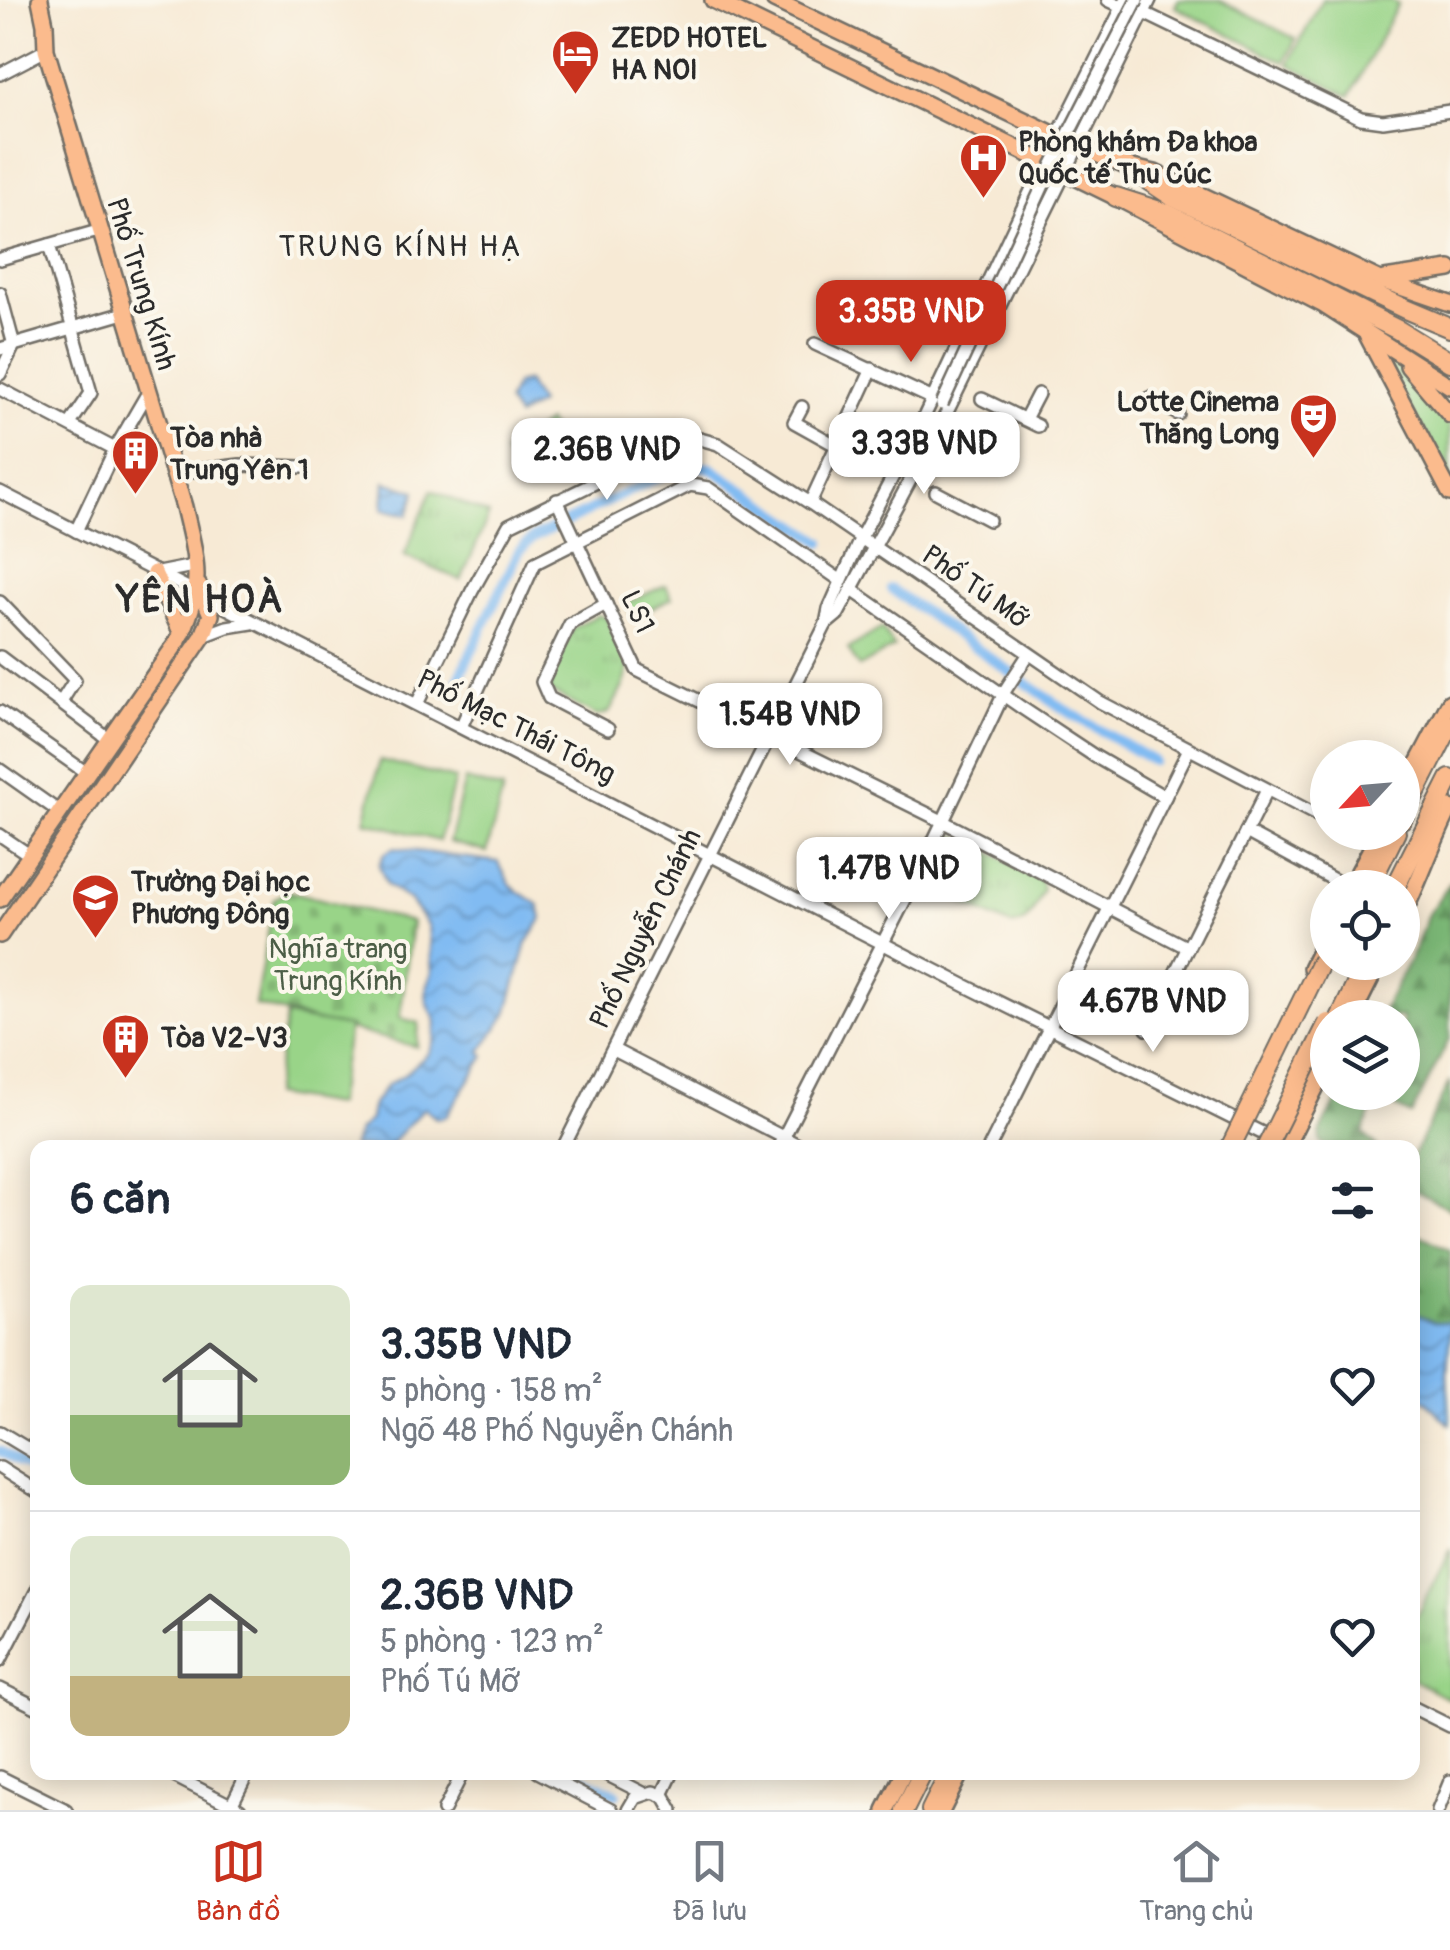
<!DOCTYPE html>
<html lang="vi">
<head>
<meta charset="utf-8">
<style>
	:root { --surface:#fff; --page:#f6f6f7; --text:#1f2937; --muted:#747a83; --line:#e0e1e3; --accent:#c8321e }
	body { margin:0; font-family:Pangolin,sans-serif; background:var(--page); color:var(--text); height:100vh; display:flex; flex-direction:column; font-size:38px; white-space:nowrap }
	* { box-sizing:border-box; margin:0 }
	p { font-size:32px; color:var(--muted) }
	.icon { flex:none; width:55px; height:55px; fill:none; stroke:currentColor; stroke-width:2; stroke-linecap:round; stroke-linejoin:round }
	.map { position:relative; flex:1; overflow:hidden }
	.details { position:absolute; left:30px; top:1140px; width:1390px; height:640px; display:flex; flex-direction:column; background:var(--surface); border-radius:20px; box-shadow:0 5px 25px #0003 }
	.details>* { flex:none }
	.needle { width:65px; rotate:244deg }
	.buttons { position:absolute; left:1310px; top:740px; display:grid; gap:20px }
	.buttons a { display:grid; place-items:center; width:110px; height:110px; border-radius:50%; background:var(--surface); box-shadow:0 5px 25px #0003; font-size:50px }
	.price { position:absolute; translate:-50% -85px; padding:0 22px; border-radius:20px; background:#fff; color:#222; font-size:32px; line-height:65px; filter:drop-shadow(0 2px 5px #0008) }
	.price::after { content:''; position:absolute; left:50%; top:60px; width:30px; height:22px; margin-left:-15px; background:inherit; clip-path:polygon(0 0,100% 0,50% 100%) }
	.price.active { background:var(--accent); color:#fff }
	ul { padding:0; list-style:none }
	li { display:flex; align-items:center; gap:30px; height:250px; padding:0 40px }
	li+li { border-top:2px solid var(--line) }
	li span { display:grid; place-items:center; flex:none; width:280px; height:200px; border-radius:20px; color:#555 }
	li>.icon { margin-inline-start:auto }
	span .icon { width:120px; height:120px; fill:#fffc; stroke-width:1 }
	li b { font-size:42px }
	h2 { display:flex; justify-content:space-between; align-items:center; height:120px; padding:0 40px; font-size:42px }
	.tab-bar { display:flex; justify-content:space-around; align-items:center; height:140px; border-top:2px solid var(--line); background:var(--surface); font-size:28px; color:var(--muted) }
	.tab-bar a { display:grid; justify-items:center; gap:5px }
	.tab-bar .active { color:var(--accent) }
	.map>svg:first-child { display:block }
	.grass { fill:url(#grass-tufts); stroke:#62805a; stroke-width:2.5 }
	.forest { fill:url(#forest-firs); stroke:#527050; stroke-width:2.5 }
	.cemetery { fill:url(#cemetery-stones); stroke:#62805a; stroke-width:2.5 }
	.garden { fill:#99d488; stroke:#62805a; stroke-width:2.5 }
	.water { fill:url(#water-waves); stroke:#56738e; stroke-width:2.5 }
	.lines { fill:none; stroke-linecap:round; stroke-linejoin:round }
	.canal { stroke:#81bbf2; stroke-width:10 }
	.minor-casing { stroke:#726e66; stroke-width:16 }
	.major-casing { stroke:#726e66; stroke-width:20 }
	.highway-casing { stroke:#726e66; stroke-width:22 }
	.minor { stroke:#fff; stroke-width:11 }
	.major { stroke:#fbbb8d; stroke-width:15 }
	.highway { stroke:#fbbb8d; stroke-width:18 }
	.minor-bridge-casing { stroke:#726e66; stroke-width:16; stroke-linecap:butt }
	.highway-bridge-casing { stroke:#726e66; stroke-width:22; stroke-linecap:butt }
	.minor-bridge { stroke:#fff; stroke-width:11 }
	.highway-bridge { stroke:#fbbb8d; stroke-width:18 }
	.labels { text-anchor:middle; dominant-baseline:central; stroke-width:8; stroke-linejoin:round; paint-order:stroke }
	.poi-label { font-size:28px; font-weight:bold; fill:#2b2b2b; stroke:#fbf7ec; text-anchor:start }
	.street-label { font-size:28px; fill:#2b2b2b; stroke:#fbf7ec }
	.park-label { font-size:28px; fill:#4c5e47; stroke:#fbf7ec }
	.neighbourhood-label { font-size:30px; letter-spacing:2.5px; fill:#2b2b2b; stroke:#fbf7ec }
	.district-label { font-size:38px; font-weight:bold; letter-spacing:2.5px; fill:#2b2b2b; stroke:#fbf7ec }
</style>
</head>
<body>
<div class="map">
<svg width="1450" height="1810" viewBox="0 0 1450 1810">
	<defs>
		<pattern id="grass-tufts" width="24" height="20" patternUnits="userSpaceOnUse" patternTransform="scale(2.5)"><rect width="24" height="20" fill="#99d488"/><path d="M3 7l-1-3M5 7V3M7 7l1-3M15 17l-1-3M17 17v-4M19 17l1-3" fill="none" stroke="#84b676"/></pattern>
		<pattern id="forest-firs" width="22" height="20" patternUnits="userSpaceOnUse" patternTransform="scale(2.5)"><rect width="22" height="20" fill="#7ab674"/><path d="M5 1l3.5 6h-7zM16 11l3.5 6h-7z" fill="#64945f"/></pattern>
		<pattern id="cemetery-stones" width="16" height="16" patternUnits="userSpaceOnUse" patternTransform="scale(2.5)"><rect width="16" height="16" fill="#99d488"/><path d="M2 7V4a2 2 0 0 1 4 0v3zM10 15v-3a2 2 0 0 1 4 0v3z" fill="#84b676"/></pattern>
		<pattern id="water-waves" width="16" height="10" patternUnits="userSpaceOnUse" patternTransform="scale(2.5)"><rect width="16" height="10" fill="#81bbf2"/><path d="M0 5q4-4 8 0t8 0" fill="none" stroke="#6a98c4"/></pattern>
	</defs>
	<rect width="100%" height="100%" fill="#fbf7ec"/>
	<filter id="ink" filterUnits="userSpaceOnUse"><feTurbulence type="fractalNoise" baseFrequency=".01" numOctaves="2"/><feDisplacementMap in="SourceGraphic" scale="20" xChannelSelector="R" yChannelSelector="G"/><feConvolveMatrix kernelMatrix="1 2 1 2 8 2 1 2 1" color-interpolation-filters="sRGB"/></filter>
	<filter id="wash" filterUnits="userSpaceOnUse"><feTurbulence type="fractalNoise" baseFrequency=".0048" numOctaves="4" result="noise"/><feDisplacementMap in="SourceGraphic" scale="40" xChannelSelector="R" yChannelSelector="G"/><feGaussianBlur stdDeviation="2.25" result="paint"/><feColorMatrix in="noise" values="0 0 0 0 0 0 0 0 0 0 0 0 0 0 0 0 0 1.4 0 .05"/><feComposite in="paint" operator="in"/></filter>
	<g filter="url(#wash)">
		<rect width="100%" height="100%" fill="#f7ead5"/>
		<!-- grass -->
		<g class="grass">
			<path d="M1380 353C1399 361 1443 408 1450 428 1450 443 1450 468 1450 484Z"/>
			<polygon points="432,490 489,515 461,580 404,556"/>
			<path d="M598 615 607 618C632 668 637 662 609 713L597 716 551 692 549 681 573 628Z"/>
			<path d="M957 835 1040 878 1043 890C1035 905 1030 928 1009 925L926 886 924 873 939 841Z"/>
			<polygon points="1450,1549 1450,1699 1413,1680 1413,1623"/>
		</g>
		<!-- forest -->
		<g class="forest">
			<polygon points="1450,883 1450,1038 1411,1115 1386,1102 1374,1105 1363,1133 1377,1147 1329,1147 1321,1143 1320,1133 1341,1093 1402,1092 1402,1018 1379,1017 1416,947 1428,914"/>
			<polygon points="1450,1081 1450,1209 1413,1190 1413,1156"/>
			<polygon points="1412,1231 1450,1250 1450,1322 1433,1322 1413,1312"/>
		</g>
		<!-- cemetery -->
		<polygon class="cemetery" points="289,891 412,922 400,1018 419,1023 417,1047 255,1005 274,899"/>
		<!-- garden -->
		<g class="garden">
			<polygon points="1178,0 1219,0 1296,39 1284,62 1175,7"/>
			<polygon points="1322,0 1390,0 1398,4 1350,96 1288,64"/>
			<polygon points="547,422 567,451 523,482 503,453"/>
			<polygon points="666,585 672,598 633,617 626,603"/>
			<polygon points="882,628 894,647 859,667 848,649"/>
			<polygon points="380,760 455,779 439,841 365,821"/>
			<polygon points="465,780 503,790 487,852 449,842"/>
			<polygon points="286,1016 349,1027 336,1105 273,1095"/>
		</g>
		<!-- water -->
		<g class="water">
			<polygon points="526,381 539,404 517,417 507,402 516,384"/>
			<polygon points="385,482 416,491 408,515 383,509"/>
			<polygon points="393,848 498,862 511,886 539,905 542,919 527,943 507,1014 481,1051 485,1056 446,1116 437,1119 424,1108 391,1143 397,1147 352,1147 358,1132 370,1119 372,1106 387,1085 404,1075 428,1054 434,1041 436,1022 427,1002 426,990 432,972 428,926 410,901 387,885 379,865 384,854"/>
			<path d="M1413 1312 1433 1322H1450L1447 1375 1450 1424C1435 1415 1430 1398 1413 1393Z"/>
		</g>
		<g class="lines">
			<!-- canal -->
			<g class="canal">
				<polyline points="891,589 1062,708 1153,761"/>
				<polyline points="452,693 519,551 533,538 669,472 692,465 711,468 822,542"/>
				<polyline points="0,1451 38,1474"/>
				<polyline points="572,1772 616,1794"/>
			</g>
		</g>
	</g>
	<g filter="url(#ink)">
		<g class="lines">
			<defs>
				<g id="minor">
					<polyline points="1108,0 1123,7"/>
					<polyline points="1144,13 1361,118 1383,121 1450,111"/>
					<polyline points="0,74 46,50"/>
					<polyline points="49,245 91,393 70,424"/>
					<polyline points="0,259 98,231"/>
					<polyline points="0,293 14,345 0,374"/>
					<polyline points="815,344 931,398"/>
					<polyline points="0,349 124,313"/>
					<polyline points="0,389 115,449"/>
					<polyline points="1150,398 1178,414"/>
					<polyline points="982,399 1038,426"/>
					<polyline points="802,407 794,422 837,446"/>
					<polyline points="1025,419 1038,394"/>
					<polyline points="173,473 240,465 303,467"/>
					<polyline points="0,492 966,986 1274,1139"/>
					<polyline points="936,492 989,520"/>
					<polyline points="557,500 637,670 942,821 1186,947"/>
					<polyline points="810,503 872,369"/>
					<polyline points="76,531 115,449 147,394"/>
					<polyline points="158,573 188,567 196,561"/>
					<polyline points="852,590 1022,708 1096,757 1165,797"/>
					<polyline points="0,602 75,680 61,702"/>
					<polyline points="606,604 570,624 542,682 549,698 608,729"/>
					<polyline points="826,624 838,614 946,414 1150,0"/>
					<polyline points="203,636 227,627 252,623"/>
					<polyline points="0,657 111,741"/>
					<polyline points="417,704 472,591 509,525 678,442 700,439 718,444 810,503 1100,702 1328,821"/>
					<polyline points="0,712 88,774"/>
					<polyline points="461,727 535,563 690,485 708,488 840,580"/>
					<polyline points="0,770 61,813"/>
					<polyline points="1246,832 1349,888"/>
					<polyline points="1350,832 1373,844"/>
					<polyline points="0,835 31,856"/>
					<polyline points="1147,1029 1267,790"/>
					<polyline points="614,1050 804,1148"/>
					<polyline points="563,1148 826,624 829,609 861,537 923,419 1044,163 1126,0"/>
					<polyline points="778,1148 913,884 1006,689 1028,655"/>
					<polyline points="989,1148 1189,749"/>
					<polyline points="0,1432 38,1455"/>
					<polyline points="0,1468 38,1492"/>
					<polyline points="0,1661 38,1588"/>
					<polyline points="0,1689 38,1708"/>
					<polyline points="1412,1707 1450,1726"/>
					<polyline points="166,1772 240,1810"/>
					<polyline points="538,1772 611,1810"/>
					<polyline points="602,1772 643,1793"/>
					<polyline points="0,1777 66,1810"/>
					<polyline points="662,1795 673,1772"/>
					<polyline points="229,1810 248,1772"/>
					<polyline points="444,1810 463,1772"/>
					<polyline points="628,1810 635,1798 653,1792 664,1796 672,1810"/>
					<polyline points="1438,1810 1450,1781"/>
				</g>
				<g id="major">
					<polyline points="713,0 1116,197 1287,286 1322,304 1450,386"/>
					<polyline points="774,0 1078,146 1128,167 1155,173 1380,280 1450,304"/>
					<polyline points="1385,279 1450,269"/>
					<polyline points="1367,335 1450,493"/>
					<polyline points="1408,366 1450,415"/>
					<polyline points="154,573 182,634"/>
					<polyline points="1402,793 1450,702"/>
					<polyline points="1350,888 1380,832"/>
					<path d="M0 899 178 641C205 589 197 561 184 507L46 50 45 24 40 0"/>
					<path d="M1402 916C1420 880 1432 843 1450 808"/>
					<polyline points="0,935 203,636 211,615 199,586"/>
					<polyline points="1311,968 1328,934"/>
					<polyline points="1351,1018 1379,962"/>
					<polyline points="1285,1148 1328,1063"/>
					<polyline points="885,1810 904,1772"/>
					<polyline points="942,1810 961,1772"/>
				</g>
				<g id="highway">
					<polyline points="1128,167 1173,197 1405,309 1450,328"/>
					<polyline points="1116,197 1166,213 1398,330 1450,362"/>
					<polyline points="1402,819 1450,725"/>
					<polyline points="1368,888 1396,832"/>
					<polyline points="1395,888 1450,779"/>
					<polyline points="1340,1018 1367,962"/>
					<polyline points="904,1810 923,1772"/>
					<polyline points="931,1810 950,1772"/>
				</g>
			</defs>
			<!-- minor casing -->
			<use href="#minor" class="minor-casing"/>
			<!-- major casing -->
			<use href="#major" class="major-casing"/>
			<!-- highway casing -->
			<use href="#highway" class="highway-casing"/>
			<!-- minor -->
			<use href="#minor" class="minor"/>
			<!-- major -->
			<use href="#major" class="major"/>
			<!-- highway -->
			<use href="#highway" class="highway"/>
			<defs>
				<polyline id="minor-bridge" points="942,404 1051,168 1137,0"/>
				<g id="highway-bridge">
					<polyline points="1230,1148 1322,960"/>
					<polyline points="1266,1148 1328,1023"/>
				</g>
			</defs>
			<!-- minor-bridge casing -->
			<use href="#minor-bridge" class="minor-bridge-casing"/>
			<!-- highway-bridge casing -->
			<use href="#highway-bridge" class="highway-bridge-casing"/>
			<!-- minor-bridge -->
			<use href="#minor-bridge" class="minor-bridge"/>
			<!-- highway-bridge -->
			<use href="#highway-bridge" class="highway-bridge"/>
		</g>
	</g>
	<!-- icons -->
	<defs>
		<symbol id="hotel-pin" viewBox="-11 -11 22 30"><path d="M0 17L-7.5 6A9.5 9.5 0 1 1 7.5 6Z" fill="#c8321e" stroke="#fbf7ec"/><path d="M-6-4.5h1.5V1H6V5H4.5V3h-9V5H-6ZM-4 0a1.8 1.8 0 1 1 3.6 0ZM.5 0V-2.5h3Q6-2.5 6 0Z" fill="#fff"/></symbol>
		<symbol id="hospital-pin" viewBox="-11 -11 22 30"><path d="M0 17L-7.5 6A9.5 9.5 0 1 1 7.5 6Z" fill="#c8321e" stroke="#fbf7ec"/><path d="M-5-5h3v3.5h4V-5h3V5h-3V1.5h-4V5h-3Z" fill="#fff"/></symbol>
		<symbol id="theatre-pin" viewBox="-11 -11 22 30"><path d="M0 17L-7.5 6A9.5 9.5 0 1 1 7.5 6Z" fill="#c8321e" stroke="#fbf7ec"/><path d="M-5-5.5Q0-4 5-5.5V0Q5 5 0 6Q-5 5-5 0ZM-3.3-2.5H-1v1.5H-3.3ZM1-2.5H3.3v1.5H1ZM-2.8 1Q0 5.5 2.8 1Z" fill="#fff"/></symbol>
		<symbol id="building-pin" viewBox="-11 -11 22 30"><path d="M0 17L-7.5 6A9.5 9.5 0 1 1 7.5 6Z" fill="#c8321e" stroke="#fbf7ec"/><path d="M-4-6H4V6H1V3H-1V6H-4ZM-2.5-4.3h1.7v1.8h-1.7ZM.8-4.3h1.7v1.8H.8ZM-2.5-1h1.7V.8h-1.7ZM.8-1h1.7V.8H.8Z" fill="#fff"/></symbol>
		<symbol id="university-pin" viewBox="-11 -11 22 30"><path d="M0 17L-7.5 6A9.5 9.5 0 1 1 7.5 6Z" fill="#c8321e" stroke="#fbf7ec"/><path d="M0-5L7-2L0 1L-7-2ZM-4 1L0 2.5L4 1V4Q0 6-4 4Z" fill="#fff"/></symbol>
	</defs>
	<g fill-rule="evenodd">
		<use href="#hotel-pin" x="548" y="26" width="55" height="75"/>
		<use href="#hospital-pin" x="956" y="130" width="55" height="75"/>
		<use href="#theatre-pin" x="1286" y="390" width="55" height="75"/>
		<use href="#building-pin" x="108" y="426" width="55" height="75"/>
		<use href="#university-pin" x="68" y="870" width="55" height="75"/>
		<use href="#building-pin" x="98" y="1010" width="55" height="75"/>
	</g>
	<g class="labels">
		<!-- poi labels -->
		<g class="poi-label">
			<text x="611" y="38">ZEDD HOTEL<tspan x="611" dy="32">HA NOI</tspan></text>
			<text x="1018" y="142">Phòng khám Đa khoa<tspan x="1018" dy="32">Quốc tế Thu Cúc</tspan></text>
			<text x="1279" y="402" text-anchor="end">Lotte Cinema<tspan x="1279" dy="32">Thăng Long</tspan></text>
			<text x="170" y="438">Tòa nhà<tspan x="170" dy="32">Trung Yên 1</tspan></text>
			<text x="131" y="882">Trường Đại học<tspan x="131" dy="32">Phương Đông</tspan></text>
			<text x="161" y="1038">Tòa V2-V3</text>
		</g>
		<!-- street labels -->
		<g class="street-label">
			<text transform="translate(141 284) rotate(73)">Phố Trung Kính</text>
			<text transform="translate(975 587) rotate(35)">Phố Tú Mỡ</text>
			<text transform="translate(637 612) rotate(65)">LS1</text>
			<text transform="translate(516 727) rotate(27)">Phố Mạc Thái Tông</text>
			<text transform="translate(646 929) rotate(-64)">Phố Nguyễn Chánh</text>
		</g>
		<!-- park labels -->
		<g class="park-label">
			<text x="338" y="949">Nghĩa trang<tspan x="338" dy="32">Trung Kính</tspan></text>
		</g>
		<!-- neighbourhood labels -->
		<g class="neighbourhood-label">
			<text x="401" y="246">TRUNG KÍNH HẠ</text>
		</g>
		<!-- district labels -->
		<g class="district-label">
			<text x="201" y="600">YÊN HOÀ</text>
		</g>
	</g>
</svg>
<div class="buttons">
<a><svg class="needle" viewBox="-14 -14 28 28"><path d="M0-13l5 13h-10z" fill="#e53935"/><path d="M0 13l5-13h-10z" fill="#747a83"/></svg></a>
<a><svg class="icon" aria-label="locate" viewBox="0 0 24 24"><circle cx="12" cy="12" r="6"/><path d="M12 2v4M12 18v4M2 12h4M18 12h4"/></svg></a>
<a><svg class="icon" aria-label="layers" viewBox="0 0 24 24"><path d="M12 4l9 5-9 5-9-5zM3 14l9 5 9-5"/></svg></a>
</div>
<b class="price active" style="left:911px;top:365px">3.35B VND</b>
<b class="price" style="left:924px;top:497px">3.33B VND</b>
<b class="price" style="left:607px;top:503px">2.36B VND</b>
<b class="price" style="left:790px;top:768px">1.54B VND</b>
<b class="price" style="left:889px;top:922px">1.47B VND</b>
<b class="price" style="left:1153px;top:1055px">4.67B VND</b>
<section class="details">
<h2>6 căn<svg class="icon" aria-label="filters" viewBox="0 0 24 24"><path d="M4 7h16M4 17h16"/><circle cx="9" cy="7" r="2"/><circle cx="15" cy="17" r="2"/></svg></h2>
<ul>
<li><span style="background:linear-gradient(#dfe7d0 65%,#8fb573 0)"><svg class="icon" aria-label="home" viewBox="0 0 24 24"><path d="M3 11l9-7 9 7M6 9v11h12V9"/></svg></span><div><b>3.35B VND</b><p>5 phòng · 158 m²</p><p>Ngõ 48 Phố Nguyễn Chánh</p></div><svg class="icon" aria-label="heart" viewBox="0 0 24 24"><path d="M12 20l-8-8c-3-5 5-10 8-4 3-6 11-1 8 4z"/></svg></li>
<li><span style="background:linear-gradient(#dfe7d0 70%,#c2b280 0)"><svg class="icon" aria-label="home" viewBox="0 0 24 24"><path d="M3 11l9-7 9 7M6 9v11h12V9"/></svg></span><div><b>2.36B VND</b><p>5 phòng · 123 m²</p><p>Phố Tú Mỡ</p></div><svg class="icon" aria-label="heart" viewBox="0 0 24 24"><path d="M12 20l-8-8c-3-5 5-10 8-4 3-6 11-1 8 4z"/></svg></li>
</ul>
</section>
</div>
<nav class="tab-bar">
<a class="active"><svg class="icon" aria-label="map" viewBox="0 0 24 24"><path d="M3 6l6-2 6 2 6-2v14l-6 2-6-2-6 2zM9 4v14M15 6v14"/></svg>Bản đồ</a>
<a><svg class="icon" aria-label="saved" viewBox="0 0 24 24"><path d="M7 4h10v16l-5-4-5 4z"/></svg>Đã lưu</a>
<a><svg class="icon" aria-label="home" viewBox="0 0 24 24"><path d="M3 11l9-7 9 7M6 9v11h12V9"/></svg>Trang chủ</a>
</nav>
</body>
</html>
